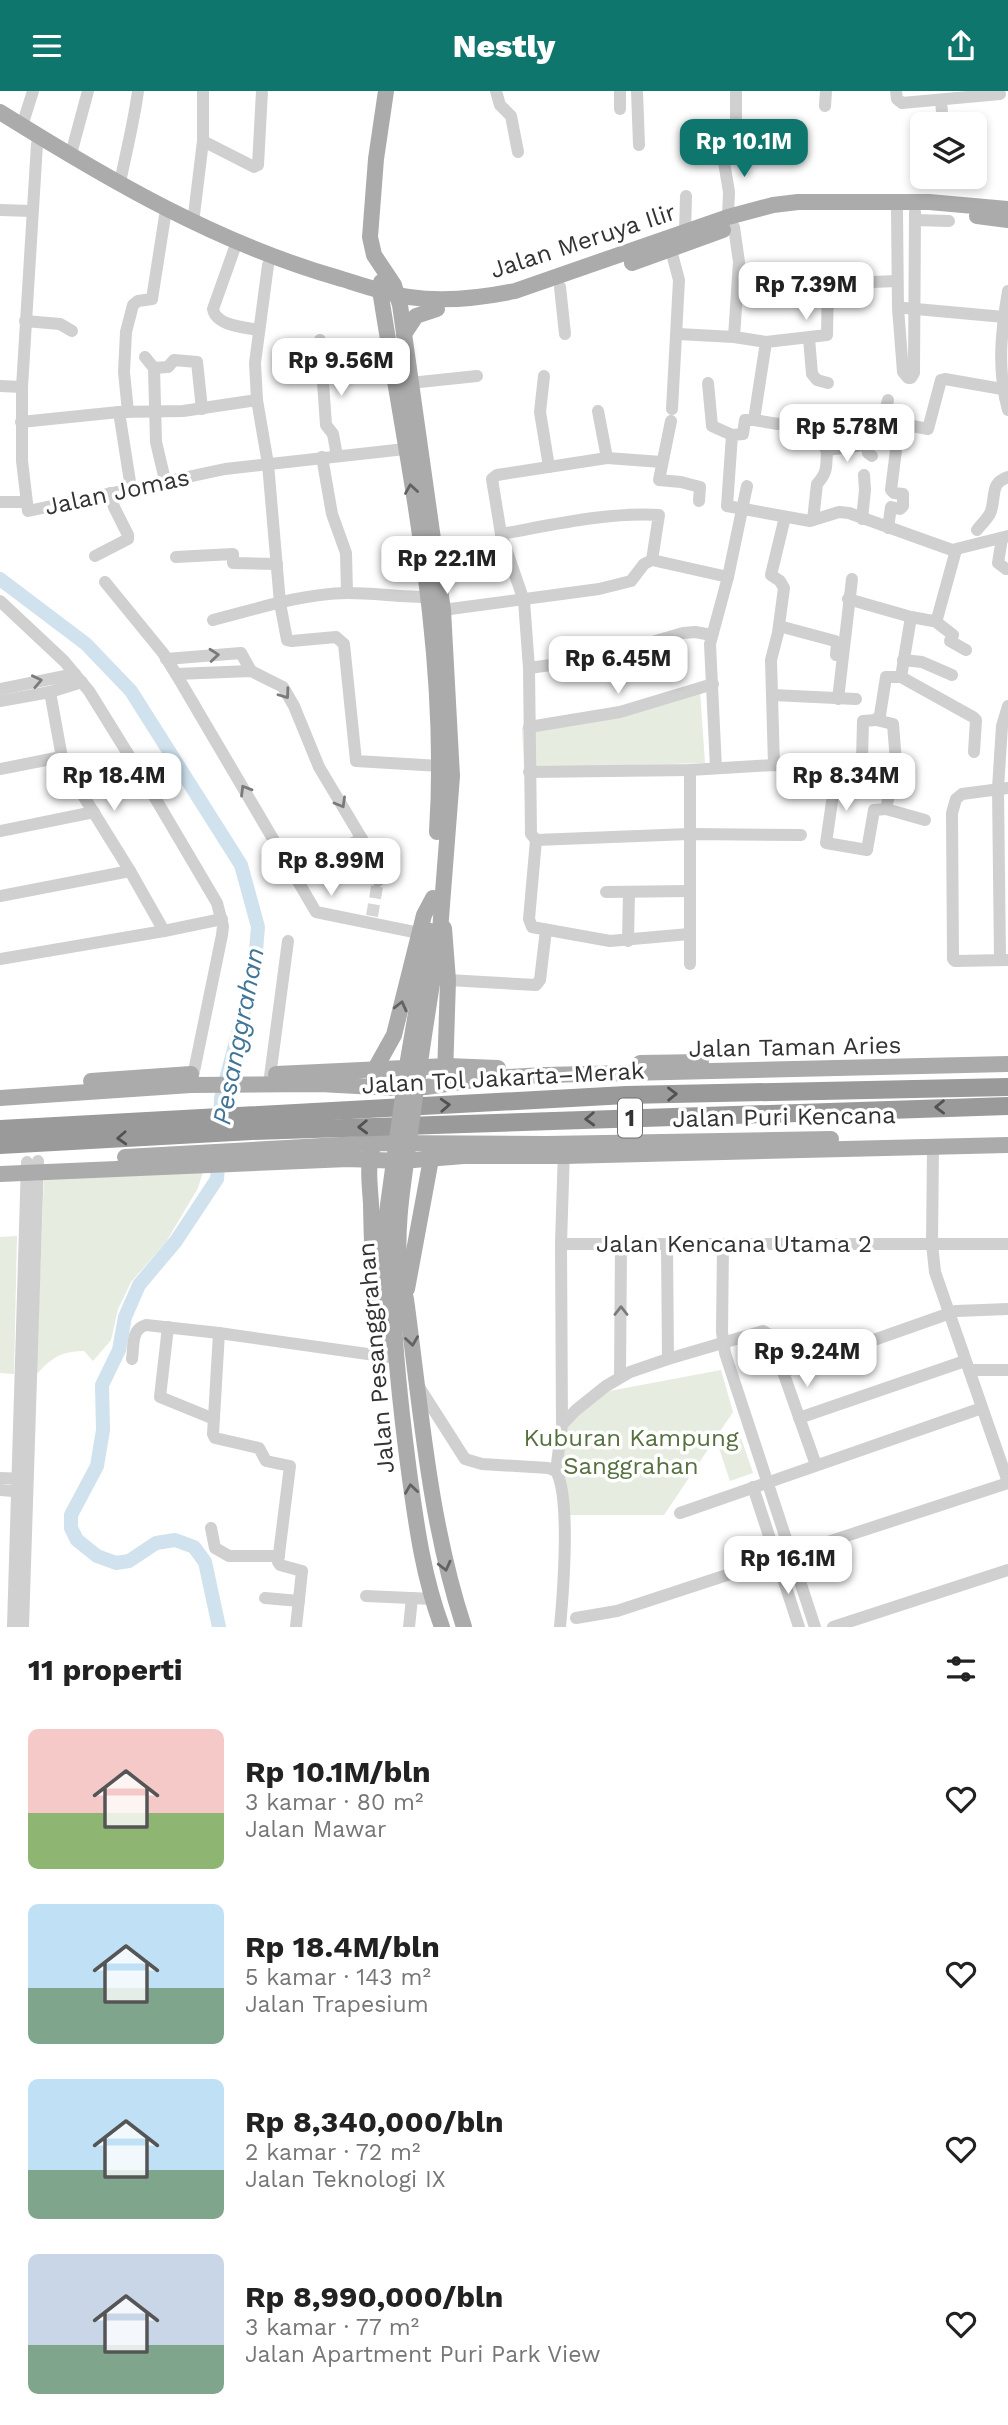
<!DOCTYPE html>
<html lang="id">
<head>
<meta charset="utf-8">
<style>
	:root { --surface:#fff; --page:#f6f6f6; --text:#222; --muted:#767676; --accent:#0f766e }
	body { margin:0; font-family:"Work Sans",sans-serif; background:var(--page); color:var(--text); height:100vh; display:flex; flex-direction:column; font-size:26px; white-space:nowrap }
	* { box-sizing:border-box; margin:0 }
	p { font-size:23px; color:var(--muted) }
	.icon { flex:none; width:38px; height:38px; fill:none; stroke:currentColor; stroke-width:2; stroke-linecap:round; stroke-linejoin:round }
	.map { position:relative; height:1536px; overflow:hidden }
	.panel { display:flex; flex-direction:column; background:var(--surface); flex:1 }
	.panel>* { flex:none }
	.buttons { position:absolute; left:910px; top:21px; display:grid; gap:14px }
	.buttons a { display:grid; place-items:center; width:77px; height:77px; border-radius:10px; background:var(--surface); box-shadow:0 4px 10px #0003; font-size:35px }
	.price { position:absolute; translate:-50% -60px; padding:0 16px; border-radius:14px; background:#fff; color:#222; font-size:23px; line-height:46px; filter:drop-shadow(0 2px 4px #0008) }
	.price::after { content:''; position:absolute; left:50%; top:42px; width:21px; height:16px; margin-left:-10px; background:inherit; clip-path:polygon(0 0,100% 0,50% 100%) }
	.price.active { background:var(--accent); color:#fff }
	ul { padding:0; list-style:none }
	li { display:flex; align-items:center; gap:21px; height:175px; padding:0 28px }
	li span { display:grid; place-items:center; flex:none; width:196px; height:140px; border-radius:10px; color:#555 }
	li>.icon { margin-inline-start:auto }
	span .icon { width:84px; height:84px; fill:#fffc; stroke-width:1 }
	li b { font-size:30px }
	h2 { display:flex; justify-content:space-between; align-items:center; height:84px; padding:0 28px; font-size:30px }
	header { display:flex; justify-content:space-between; align-items:center; height:91px; padding:0 28px; background:var(--accent); color:#fff; font-size:32px; font-weight:800 }
	.map>svg:first-child { display:block }
	.green { fill:#e6ecdf }
	.lines { fill:none; stroke-linecap:round; stroke-linejoin:round }
	.river { stroke:#cfe2ee; stroke-width:14 }
	.minor-tunnel { stroke:#d6d6d6; stroke-width:12; stroke-dasharray:12 6; stroke-linecap:butt }
	.minor { stroke:#d0d0d0; stroke-width:12 }
	.major { stroke:#ababab; stroke-width:16 }
	.highway { stroke:#9a9a9a; stroke-width:18 }
	.major-bridge { stroke:#ababab; stroke-width:16 }
	.oneway { stroke:#636363 }
	.oneway2 { stroke:#7a7a7a }
	.oneway3 { stroke:#525252 }
	.labels { text-anchor:middle; dominant-baseline:central; stroke-width:7; stroke-linejoin:round; paint-order:stroke }
	.shield { fill:#fff; stroke:#707070; stroke-width:2 }
	.shield-label { font-size:23px; font-weight:bold; fill:#333 }
	.street-label { font-size:24px; fill:#333; stroke:#fff }
	.park-label { font-size:24px; fill:#56703f; stroke:#fff }
	.water-label { font-size:26px; font-style:italic; fill:#3f7597; stroke:#fff }
</style>
</head>
<body>
<header><svg class="icon" aria-label="menu" viewBox="0 0 24 24"><path d="M4 6h16M4 12h16M4 18h16"/></svg>Nestly<svg class="icon" aria-label="share" viewBox="0 0 24 24"><path d="M12 15V3M7 8l5-5 5 5M5 13v7h14v-7"/></svg></header>
<div class="map">
<svg width="1008" height="1536" viewBox="0 0 1008 1536">
	<rect width="100%" height="100%" fill="#fff"/>
	<!-- green -->
	<g class="green">
		<polygon points="700,600 705,672 524,677 522,637 615,624"/>
		<path d="M204 1077 198 1097 166 1151 131 1191 118 1218 111 1249 93 1270 84 1260C61 1260 50 1268 36 1284L44 1088Z"/>
		<polygon points="17,1145 14,1283 0,1282 0,1146"/>
		<polygon points="721,1279 733,1321 664,1424 568,1424 558,1376 566,1339 585,1316 609,1300"/>
		<polygon points="741,1347 753,1382 730,1390 718,1354"/>
	</g>
	<g class="lines">
		<!-- river -->
		<g class="river">
			<polyline points="0,488 86,553 131,600 241,774 258,836 254,883 221,1007 220,1035"/>
			<polyline points="219,1062 217,1088 176,1150 139,1194 125,1226 119,1259 102,1294 103,1339 97,1375 71,1424 71,1437 77,1449 97,1465 116,1472 129,1470 156,1452 175,1449 194,1456 205,1471 219,1536"/>
		</g>
		<!-- minor-tunnel -->
		<polyline class="minor-tunnel" points="372,825 378,790"/>
		<!-- minor -->
		<g class="minor">
			<polyline points="496,0 500,14 511,25 518,61"/>
			<polyline points="620,0 620,18"/>
			<polyline points="637,0 639,54"/>
			<polyline points="896,0 897,8 902,12 1000,3 999,0"/>
			<polyline points="941,10 943,33"/>
			<polyline points="825,15 826,0"/>
			<polyline points="22,35 33,0"/>
			<polyline points="203,50 254,76 258,74 262,0"/>
			<polyline points="37,53 22,296 22,370 28,420 225,378 405,358"/>
			<polyline points="696,53 733,53"/>
			<polyline points="71,63 88,0"/>
			<path d="M120 92C126 61 134 31 138 0"/>
			<polyline points="0,119 32,120"/>
			<polyline points="897,120 898,217 903,281 908,287 911,287 914,282 915,121"/>
			<polyline points="728,126 729,101 723,65 725,59 736,50 736,0"/>
			<polyline points="915,129 949,130"/>
			<polyline points="193,132 203,50 203,0"/>
			<polyline points="685,142 686,105"/>
			<path d="M234 159 213 218C216 235 244 236 258 239"/>
			<polyline points="671,159 679,189 672,318"/>
			<polyline points="268,174 255,272 257,309 268,373 280,512 287,549 292,550 336,546 344,553 356,670 440,675"/>
			<polyline points="771,195 897,190"/>
			<polyline points="560,196 565,243"/>
			<path d="M1008 200C1001 241 997 279 1008 319"/>
			<polyline points="905,217 1004,226"/>
			<polyline points="25,230 60,233 72,240"/>
			<polyline points="678,243 734,246 766,251 754,329 745,329 743,343 732,344 727,415 810,430 839,421 849,422 952,459 1008,445"/>
			<polyline points="734,246 739,171 734,136"/>
			<polyline points="809,247 812,283 817,289 828,292"/>
			<polyline points="320,249 326,334 333,343 337,365"/>
			<polyline points="766,251 827,244 828,193"/>
			<polyline points="145,266 154,277 156,351 165,389"/>
			<polyline points="154,277 168,276 174,269 197,271 202,318"/>
			<polyline points="544,285 540,321 549,376"/>
			<polyline points="410,292 477,285"/>
			<polyline points="708,292 712,335 732,344"/>
			<polyline points="0,295 22,296"/>
			<polyline points="119,321 131,397"/>
			<polyline points="128,321 124,281 126,241 133,214 138,210 152,208 165,125"/>
			<polyline points="754,329 778,333 794,329 824,336"/>
			<polyline points="671,330 659,389 681,391 700,396 699,410"/>
			<polyline points="21,331 119,321 183,320 257,309"/>
			<polyline points="827,359 863,354 867,356 868,362 872,365"/>
			<polyline points="322,366 332,423 346,462 347,502"/>
			<polyline points="607,367 662,371"/>
			<polyline points="0,411 26,411"/>
			<polyline points="862,428 865,399 864,384"/>
			<path d="M813 429 817 393C828 381 826 376 827 359L821 352 824 336 837 333 843 325 880 327 884 324 888 309"/>
			<polyline points="888,437 891,416 900,418 903,415 903,403 894,402 891,399 899,335 902,333 928,338 941,289 945,288 1002,298"/>
			<path d="M977 439C981 433 989 427 991 420 996 404 990 392 1008 386"/>
			<path d="M501 443C552 434 607 421 659 424L652 469"/>
			<polyline points="1002,447 998,472 1006,478"/>
			<polyline points="95,465 128,448 128,444 114,416 110,402"/>
			<polyline points="176,466 233,463 233,472 277,473"/>
			<polyline points="105,491 163,562 176,583 316,821 419,842"/>
			<polyline points="848,508 911,526"/>
			<polyline points="0,510 64,570 89,600 151,700 217,812 223,835 222,844 192,990"/>
			<polyline points="443,519 599,498 631,490 644,473 652,469 728,486"/>
			<path d="M213 529C257 518 300 503 347 502 374 502 401 506 429 506"/>
			<polyline points="935,530 953,544 950,550 966,559"/>
			<polyline points="779,535 835,550 837,552 836,564"/>
			<polyline points="166,568 241,562 251,580"/>
			<polyline points="903,569 922,571 952,584"/>
			<polyline points="529,577 594,568 683,542 695,541 712,544"/>
			<polyline points="176,583 251,580 283,596 294,615 319,676 362,748 377,783 378,790"/>
			<polyline points="901,586 911,526 933,530 937,528 956,459"/>
			<polyline points="0,598 75,583"/>
			<polyline points="50,601 63,672 130,780 164,840"/>
			<polyline points="773,604 856,608"/>
			<polyline points="838,608 852,488"/>
			<polyline points="0,610 50,601 82,591"/>
			<polyline points="529,636 620,621 713,593"/>
			<polyline points="862,669 863,630 876,629"/>
			<polyline points="774,674 771,569 778,542 784,497 780,490 771,484 785,426"/>
			<polyline points="716,677 710,553 728,486 747,395"/>
			<polyline points="0,678 61,666"/>
			<polyline points="690,679 690,873"/>
			<polyline points="529,681 690,679 774,674 833,680 836,683 826,752 867,759 874,719 886,718 896,671 893,633 876,629 880,624 886,586 901,586 973,626 976,629 974,661"/>
			<polyline points="1008,697 962,703 956,708 952,722 953,868 955,870 1008,869"/>
			<polyline points="886,718 925,729"/>
			<polyline points="0,740 94,721"/>
			<polyline points="536,749 531,743 529,577 524,510 501,443 492,388 497,384 607,367 598,320"/>
			<polyline points="536,749 689,743 801,744"/>
			<polyline points="536,749 529,828 532,836 610,850 689,843"/>
			<polyline points="292,779 362,748"/>
			<polyline points="606,801 690,800"/>
			<polyline points="0,805 130,780"/>
			<polyline points="628,850 629,801"/>
			<polyline points="0,868 164,840 222,828"/>
			<polyline points="1000,869 998,697 1002,635 1008,615"/>
			<polyline points="448,889 536,894 540,889 546,839"/>
			<polyline points="269,993 288,850"/>
			<polyline points="933,1056 932,1153 935,1181 1008,1391"/>
			<polyline points="561,1153 1008,1153"/>
			<polyline points="667,1153 668,1268"/>
			<polyline points="723,1154 722,1241 725,1262 815,1536"/>
			<polyline points="168,1236 160,1306 214,1328"/>
			<polyline points="219,1242 213,1343 215,1347 259,1357 266,1370 290,1375 278,1471 280,1474 302,1480 296,1536"/>
			<path d="M132 1268C134 1255 131 1238 146 1234L219 1242 396 1267"/>
			<polyline points="969,1279 1008,1279"/>
			<polyline points="783,1281 956,1220 1008,1218"/>
			<polyline points="620,1286 621,1154"/>
			<path d="M419 1296 465 1368 482 1373 548 1377 556 1380C571 1406 563 1504 560 1536"/>
			<polyline points="799,1327 965,1270"/>
			<polyline points="562,1334 561,1153 564,1058"/>
			<polyline points="556,1380 562,1334 576,1319 606,1295 630,1281 668,1268 763,1240 770,1244 816,1374"/>
			<polyline points="0,1387 26,1388"/>
			<polyline points="753,1396 799,1536"/>
			<polyline points="0,1399 26,1401"/>
			<polyline points="680,1422 982,1317"/>
			<polyline points="211,1437 215,1457 229,1465 279,1465"/>
			<polyline points="366,1505 433,1508"/>
			<polyline points="265,1507 299,1510"/>
			<polyline points="576,1527 617,1520 1008,1392"/>
			<polyline points="13,1536 27,1071"/>
			<polyline points="23,1536 38,1070"/>
			<polyline points="409,1536 412,1507"/>
			<polyline points="833,1536 1008,1479"/>
		</g>
		<!-- major -->
		<g class="major">
			<polyline points="386,0 376,68 370,146 374,164 394,194 400,214 443,519 452,685 440,840"/>
			<path d="M0 21C109 89 218 153 342 188 364 195 387 203 409 206 443 211 481 207 515 200L728 126 773 114 798 111H929L1008 118"/>
			<polyline points="977,125 1008,129"/>
			<polyline points="632,172 723,139"/>
			<path d="M381 191 380 199C408 378 449 559 437 741"/>
			<polyline points="404,243 416,225 437,218"/>
			<polyline points="444,837 448,889 445,985"/>
			<polyline points="640,972 701,971"/>
			<polyline points="276,983 447,975 498,977"/>
			<polyline points="374,986 375,978 394,944 424,824 433,807"/>
			<polyline points="91,990 191,983"/>
			<polyline points="0,1007 191,994 320,993 394,997 426,996 487,987 544,984 1008,973"/>
			<path d="M372 1059C367 1077 370 1095 371 1113 372 1150 371 1220 392 1250"/>
			<polyline points="125,1066 377,1052 547,1053 831,1048"/>
			<polyline points="0,1083 348,1068 401,1070 464,1065 564,1065 1008,1054"/>
			<path d="M400 1183 406 1208C421 1318 429 1430 464 1536"/>
			<polyline points="407,1198 431,1068 429,1058"/>
			<path d="M394 1232C397 1285 403 1336 410 1388 417 1439 424 1488 442 1536"/>
		</g>
		<!-- highway -->
		<g class="highway">
			<polyline points="0,1038 626,1004 1008,996"/>
			<polyline points="0,1054 252,1040 1008,1015"/>
		</g>
		<!-- major-bridge -->
		<g class="major-bridge">
			<path d="M400 1183C395 1138 403 1094 409 1050 418 980 429 911 440 842"/>
			<polyline points="394,1232 387,1175 387,1121 408,969 430,840"/>
		</g>
	</g>
	<!-- one-way arrows -->
	<defs><path id="oneway-chevron" d="M-2-3.5L2.5 0L-2 3.5" fill="none" stroke-width="1.6" stroke-linecap="round" stroke-linejoin="round" transform="scale(1.75)"/></defs>
	<g class="oneway">
		<use href="#oneway-chevron" transform="translate(411 398) rotate(-99)"/>
		<use href="#oneway-chevron" transform="translate(401 915) rotate(-76)"/>
		<use href="#oneway-chevron" transform="translate(412 1250) rotate(82)"/>
		<use href="#oneway-chevron" transform="translate(411 1398) rotate(-98)"/>
		<use href="#oneway-chevron" transform="translate(445 1475) rotate(76)"/>
	</g>
	<g class="oneway2">
		<use href="#oneway-chevron" transform="translate(214 564) rotate(-5)"/>
		<use href="#oneway-chevron" transform="translate(37 590) rotate(-12)"/>
		<use href="#oneway-chevron" transform="translate(285 603) rotate(54)"/>
		<use href="#oneway-chevron" transform="translate(245 699) rotate(-121)"/>
		<use href="#oneway-chevron" transform="translate(341 712) rotate(60)"/>
		<use href="#oneway-chevron" transform="translate(621 1220) rotate(-90)"/>
	</g>
	<g class="oneway3">
		<use href="#oneway-chevron" transform="translate(672 1003) rotate(-1)"/>
		<use href="#oneway-chevron" transform="translate(445 1014) rotate(-3)"/>
		<use href="#oneway-chevron" transform="translate(940 1016) rotate(179)"/>
		<use href="#oneway-chevron" transform="translate(590 1028) rotate(178)"/>
		<use href="#oneway-chevron" transform="translate(363 1036) rotate(178)"/>
		<use href="#oneway-chevron" transform="translate(122 1047) rotate(177)"/>
	</g>
	<g class="labels">
		<!-- shield labels -->
		<rect class="shield" x="618" y="1007.5" width="24" height="39" rx="5"/>
		<g class="shield-label">
			<text x="630" y="1027">1</text>
		</g>
		<!-- street labels -->
		<g class="street-label">
			<text transform="translate(583 150) rotate(-18)">Jalan Meruya Ilir</text>
			<text transform="translate(117 401) rotate(-12)">Jalan Jomas</text>
			<text transform="translate(795 956) rotate(-1)">Jalan Taman Aries</text>
			<text transform="translate(503 987) rotate(-3)">Jalan Tol Jakarta–Merak</text>
			<text transform="translate(784 1026) rotate(-1)">Jalan Puri Kencana</text>
			<text x="734" y="1153">Jalan Kencana Utama 2</text>
			<text transform="translate(376 1267) rotate(-95)">Jalan Pesanggrahan</text>
		</g>
		<!-- park labels -->
		<g class="park-label">
			<text x="631" y="1347">Kuburan Kampung<tspan x="631" dy="28">Sanggrahan</tspan></text>
		</g>
		<!-- water labels -->
		<g class="water-label">
			<text transform="translate(238 945) rotate(-79)">Pesanggrahan</text>
		</g>
	</g>
</svg>
<div class="buttons">
<a><svg class="icon" aria-label="layers" viewBox="0 0 24 24"><path d="M12 4l9 5-9 5-9-5zM3 14l9 5 9-5"/></svg></a>
</div>
<b class="price active" style="left:744px;top:88px">Rp 10.1M</b>
<b class="price" style="left:806px;top:231px">Rp 7.39M</b>
<b class="price" style="left:341px;top:307px">Rp 9.56M</b>
<b class="price" style="left:847px;top:373px">Rp 5.78M</b>
<b class="price" style="left:447px;top:505px">Rp 22.1M</b>
<b class="price" style="left:618px;top:605px">Rp 6.45M</b>
<b class="price" style="left:114px;top:722px">Rp 18.4M</b>
<b class="price" style="left:846px;top:722px">Rp 8.34M</b>
<b class="price" style="left:331px;top:807px">Rp 8.99M</b>
<b class="price" style="left:807px;top:1298px">Rp 9.24M</b>
<b class="price" style="left:788px;top:1505px">Rp 16.1M</b>
</div>
<section class="panel">
<h2>11 properti<svg class="icon" aria-label="filters" viewBox="0 0 24 24"><path d="M4 7h16M4 17h16"/><circle cx="9" cy="7" r="2"/><circle cx="15" cy="17" r="2"/></svg></h2>
<ul>
<li><span style="background:linear-gradient(#f6c9c9 60%,#8fb573 0)"><svg class="icon" aria-label="home" viewBox="0 0 24 24"><path d="M3 11l9-7 9 7M6 9v11h12V9"/></svg></span><div><b>Rp 10.1M/bln</b><p>3 kamar · 80 m²</p><p>Jalan Mawar</p></div><svg class="icon" aria-label="heart" viewBox="0 0 24 24"><path d="M12 20l-8-8c-3-5 5-10 8-4 3-6 11-1 8 4z"/></svg></li>
<li><span style="background:linear-gradient(#bfe0f5 60%,#7fa58c 0)"><svg class="icon" aria-label="home" viewBox="0 0 24 24"><path d="M3 11l9-7 9 7M6 9v11h12V9"/></svg></span><div><b>Rp 18.4M/bln</b><p>5 kamar · 143 m²</p><p>Jalan Trapesium</p></div><svg class="icon" aria-label="heart" viewBox="0 0 24 24"><path d="M12 20l-8-8c-3-5 5-10 8-4 3-6 11-1 8 4z"/></svg></li>
<li><span style="background:linear-gradient(#bfe0f5 65%,#7fa58c 0)"><svg class="icon" aria-label="home" viewBox="0 0 24 24"><path d="M3 11l9-7 9 7M6 9v11h12V9"/></svg></span><div><b>Rp 8,340,000/bln</b><p>2 kamar · 72 m²</p><p>Jalan Teknologi IX</p></div><svg class="icon" aria-label="heart" viewBox="0 0 24 24"><path d="M12 20l-8-8c-3-5 5-10 8-4 3-6 11-1 8 4z"/></svg></li>
<li><span style="background:linear-gradient(#c9d6e8 65%,#7fa58c 0)"><svg class="icon" aria-label="home" viewBox="0 0 24 24"><path d="M3 11l9-7 9 7M6 9v11h12V9"/></svg></span><div><b>Rp 8,990,000/bln</b><p>3 kamar · 77 m²</p><p>Jalan Apartment Puri Park View</p></div><svg class="icon" aria-label="heart" viewBox="0 0 24 24"><path d="M12 20l-8-8c-3-5 5-10 8-4 3-6 11-1 8 4z"/></svg></li>
</ul>
</section>
</body>
</html>
